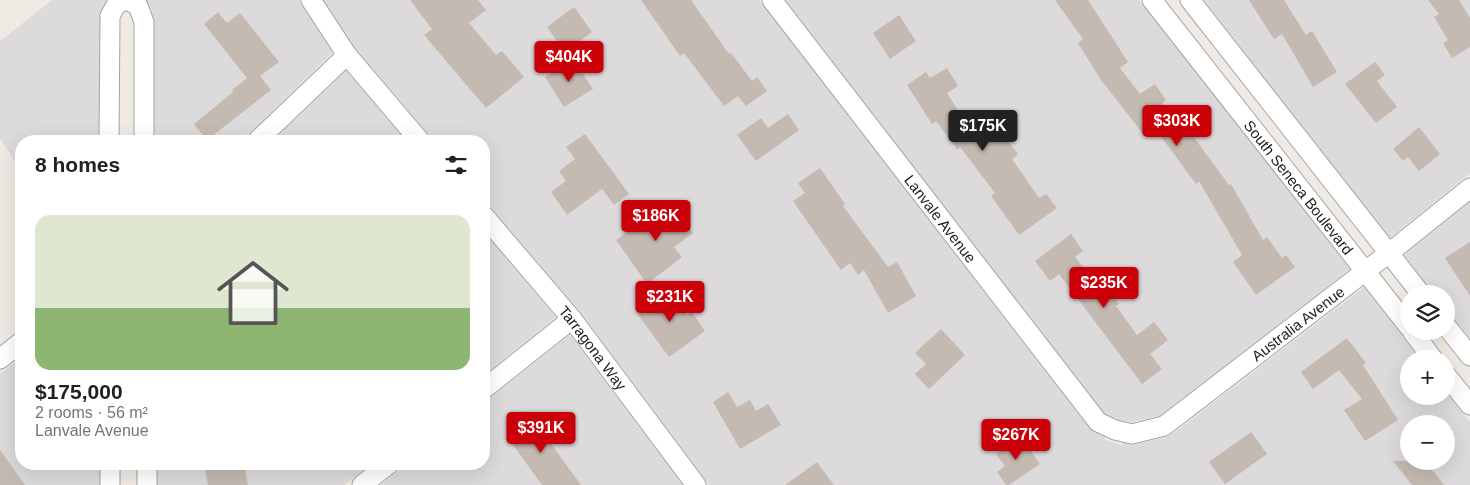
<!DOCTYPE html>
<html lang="en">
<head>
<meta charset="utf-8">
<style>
	:root { --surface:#fff; --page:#f2f2f2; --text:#202124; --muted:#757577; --line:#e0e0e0; --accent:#cb0008 }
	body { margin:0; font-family:Helvetica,sans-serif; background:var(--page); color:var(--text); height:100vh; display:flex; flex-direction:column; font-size:19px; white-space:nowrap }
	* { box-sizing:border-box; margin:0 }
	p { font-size:16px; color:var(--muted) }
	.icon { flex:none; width:28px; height:28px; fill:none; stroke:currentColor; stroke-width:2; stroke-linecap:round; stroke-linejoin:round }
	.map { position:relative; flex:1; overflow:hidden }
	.panel { position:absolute; left:15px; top:135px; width:475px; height:335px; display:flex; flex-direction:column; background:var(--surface); border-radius:20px; box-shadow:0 5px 20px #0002 }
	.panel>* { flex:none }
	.tools { position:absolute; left:1400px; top:285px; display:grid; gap:10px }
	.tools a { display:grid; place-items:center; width:55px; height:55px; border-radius:50%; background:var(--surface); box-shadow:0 5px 20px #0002; font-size:25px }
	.price { position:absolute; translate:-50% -42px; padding:0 11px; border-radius:5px; background:var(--accent); color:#fff; font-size:16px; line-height:32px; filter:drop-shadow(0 1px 2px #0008) }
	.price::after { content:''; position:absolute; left:50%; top:30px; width:15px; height:11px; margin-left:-8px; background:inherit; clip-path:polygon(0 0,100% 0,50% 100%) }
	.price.on { background:#222; color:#fff }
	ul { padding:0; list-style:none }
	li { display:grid; align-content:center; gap:10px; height:265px; padding:0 20px }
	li+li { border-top:1px solid var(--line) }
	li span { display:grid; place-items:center; height:155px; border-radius:15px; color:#555 }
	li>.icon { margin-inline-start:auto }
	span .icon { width:90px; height:90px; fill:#fffc; stroke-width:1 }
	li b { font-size:21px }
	h2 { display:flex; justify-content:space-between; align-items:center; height:60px; padding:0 20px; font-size:21px }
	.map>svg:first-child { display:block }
	.residential { fill:#dcdada; fill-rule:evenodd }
	.building { fill:#c4bab2 }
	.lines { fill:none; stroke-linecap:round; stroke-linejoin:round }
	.minor-casing { stroke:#a4a4a4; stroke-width:21 }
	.minor { stroke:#fff; stroke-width:19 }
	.labels { text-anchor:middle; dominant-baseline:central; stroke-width:5; stroke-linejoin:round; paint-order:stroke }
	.street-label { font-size:15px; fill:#1d1d1d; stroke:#fff }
</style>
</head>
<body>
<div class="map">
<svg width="1470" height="485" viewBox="0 0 1470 485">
	<rect width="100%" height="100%" fill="#efeae3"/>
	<!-- residential -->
	<g class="residential">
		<polygon points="52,0 107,0 100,15 99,141 21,141 21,171 0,138 0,41"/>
		<polygon points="146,0 299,0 333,52 241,141 154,141 154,20 152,11"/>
		<path d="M323 0H759L1090 429 1105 437V440L1122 445 1123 443 1134 445 1170 436 1364 287 1420 359H1409V396H1446V392L1470 422V485H709L574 304H573L484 200V141H434L354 48ZM1409 424H1446V461H1409Z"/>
		<polygon points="785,0 1139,0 1350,269 1160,416 1131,422 1118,420 1103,413"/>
		<polygon points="1204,0 1470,0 1470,173 1390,238"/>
		<polygon points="347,70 407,141 273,141"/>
		<polygon points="1470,202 1470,339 1446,309 1446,294 1434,294 1404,255"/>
		<polygon points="484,232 556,317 484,375"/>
		<polygon points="570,335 683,485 381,485 407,464 484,464 484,403"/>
		<polygon points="21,357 21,464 100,464 100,485 0,485 0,374"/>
		<polygon points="157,464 371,464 344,485 157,485"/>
	</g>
	<!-- building -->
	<g class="building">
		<polygon points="410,0 478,0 486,10 469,23 496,55 502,51 524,77 486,108 424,35 432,29"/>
		<polygon points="641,0 691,0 729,54 731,53 752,81 757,77 767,91 746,106 738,96 724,106 684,53 680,56"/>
		<polygon points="1055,0 1088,0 1128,62 1120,68 1140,94 1155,84 1166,100 1162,103 1183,131 1187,128 1229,185 1231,184 1263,240 1267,237 1282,258 1286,255 1295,267 1256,295 1233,262 1242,255 1199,181 1196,184 1154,127 1144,135 1101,80 1078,43 1083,39"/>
		<polygon points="1249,0 1284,0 1306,35 1312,31 1337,72 1313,87 1282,34 1274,39"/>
		<polygon points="1428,0 1459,0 1470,18 1470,47 1452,58 1443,43 1448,40 1434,17 1439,14"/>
		<polygon points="574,7 592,32 565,52 547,27"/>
		<polygon points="218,12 227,23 240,13 279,62 260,76 271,90 207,140 194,124 233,92 232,90 247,78 204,24"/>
		<polygon points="899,15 916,41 890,59 873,33"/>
		<polygon points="573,59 593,89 564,107 545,77"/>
		<polygon points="1375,62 1385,75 1377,81 1397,107 1376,123 1345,84"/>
		<polygon points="947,68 958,86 947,93 972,133 991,119 1018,154 1012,159 1039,198 1046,194 1057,208 1019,235 991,196 995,193 960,147 958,150 936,121 932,124 907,85 926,72 930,78"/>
		<polygon points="788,114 799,130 756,161 737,135 761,118 768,128"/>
		<polygon points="1419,127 1440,154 1419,171 1408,157 1403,161 1393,149"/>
		<polygon points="585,134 629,194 614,205 602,189 567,215 551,192 566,181 559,171 575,159 566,147"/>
		<polygon points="820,168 845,204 843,206 888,267 897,262 916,296 888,313 864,270 858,275 850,263 841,270 793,201 805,193 798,183"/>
		<polygon points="671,202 693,233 674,247 682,257 647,284 616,240"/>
		<polygon points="1071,234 1083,251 1075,257 1096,284 1101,280 1119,304 1116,306 1137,335 1154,322 1168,340 1150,354 1162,369 1142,384 1059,274 1050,281 1035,261"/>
		<polygon points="1470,242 1470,296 1445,258"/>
		<polygon points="669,289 687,315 692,312 705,331 669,357 636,312"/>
		<polygon points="941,329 965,355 929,389 915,374 926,364 915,353"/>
		<polygon points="1347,338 1366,363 1363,365 1398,420 1365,441 1344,410 1362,399 1339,370 1313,389 1301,372"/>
		<polygon points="728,392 737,407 750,400 756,411 768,404 781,425 740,449 713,402"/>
		<polygon points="527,411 581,485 542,485 513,445 522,439 510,423"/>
		<polygon points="1251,432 1267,454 1225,484 1209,462"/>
		<polygon points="1021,437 1040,464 1009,485 1006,485 997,472 1005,466 996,454"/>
		<polygon points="0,450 25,485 0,485"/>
		<polygon points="1393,461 1425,461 1444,485 1412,485"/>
		<polygon points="817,462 834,485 785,485"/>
		<polygon points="204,464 244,464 248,485 208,485"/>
	</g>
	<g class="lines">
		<defs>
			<g id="minor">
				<polyline points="128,0 138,6 144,22 144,141"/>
				<polyline points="311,0 347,55 420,141"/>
				<path id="s1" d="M772 0 1098 422 1115 430 1132 434 1164 426 1389 253 1470 188"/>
				<path id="s2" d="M1152 0 1409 327"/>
				<polyline points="1190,0 1421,294"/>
				<polyline points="109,141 110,16 116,5 125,0"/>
				<polyline points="257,141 347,55"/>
				<path id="s3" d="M484 216 572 319 696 485"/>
				<polyline points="1446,326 1470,356"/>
				<polyline points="1412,331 1433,359"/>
				<polyline points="0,359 21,342"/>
				<polyline points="1446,375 1470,405"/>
				<polyline points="484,389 572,319"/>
				<polyline points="110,464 110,485"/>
				<polyline points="147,464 147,485"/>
				<polyline points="362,485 389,464"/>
			</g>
		</defs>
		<!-- minor casing -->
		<use href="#minor" class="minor-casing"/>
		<!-- minor -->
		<use href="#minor" class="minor"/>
	</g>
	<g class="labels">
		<!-- street labels -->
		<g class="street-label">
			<text stroke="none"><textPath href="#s2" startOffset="238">South Seneca Boulevard</textPath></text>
			<text stroke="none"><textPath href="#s1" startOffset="276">Lanvale Avenue</textPath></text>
			<text stroke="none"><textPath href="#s1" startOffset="771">Australia Avenue</textPath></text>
			<text stroke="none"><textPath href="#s3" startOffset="171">Tarragona Way</textPath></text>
		</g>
	</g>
</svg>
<div class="tools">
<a><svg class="icon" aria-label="layers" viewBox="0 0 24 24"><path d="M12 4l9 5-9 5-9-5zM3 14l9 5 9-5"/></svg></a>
<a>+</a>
<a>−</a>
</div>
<b class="price" style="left:569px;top:83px">$404K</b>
<b class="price" style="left:1177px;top:147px">$303K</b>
<b class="price on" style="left:983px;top:152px">$175K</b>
<b class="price" style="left:656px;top:242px">$186K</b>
<b class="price" style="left:1104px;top:309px">$235K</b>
<b class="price" style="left:670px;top:323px">$231K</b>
<b class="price" style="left:541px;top:454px">$391K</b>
<b class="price" style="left:1016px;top:461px">$267K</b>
<section class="panel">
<h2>8 homes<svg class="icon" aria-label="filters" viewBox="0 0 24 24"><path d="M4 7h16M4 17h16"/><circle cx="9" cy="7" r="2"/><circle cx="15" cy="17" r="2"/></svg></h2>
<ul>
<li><span style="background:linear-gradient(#dfe7d0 60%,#8fb573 0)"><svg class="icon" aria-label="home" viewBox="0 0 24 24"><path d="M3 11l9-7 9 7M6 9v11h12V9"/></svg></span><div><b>$175,000</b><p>2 rooms · 56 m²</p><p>Lanvale Avenue</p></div></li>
</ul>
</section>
</div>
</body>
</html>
